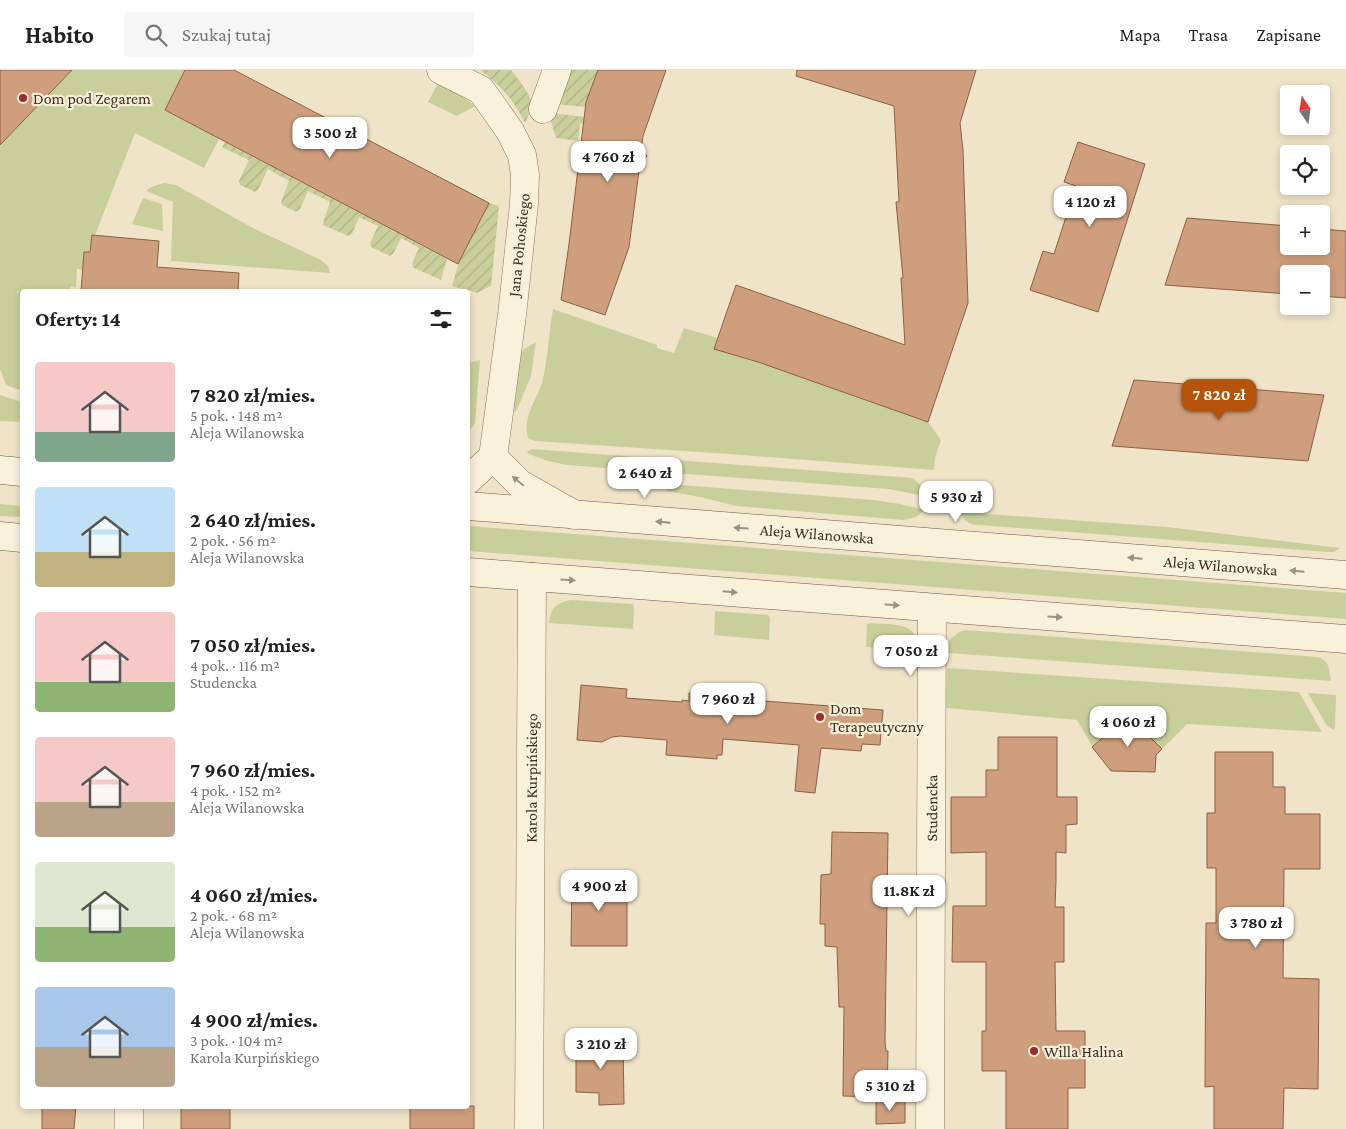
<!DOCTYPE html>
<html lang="pl">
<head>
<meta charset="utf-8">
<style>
	:root { --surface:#fff; --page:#f6f6f6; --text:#222; --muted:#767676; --line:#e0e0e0; --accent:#b45309 }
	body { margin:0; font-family:"Crimson Pro",serif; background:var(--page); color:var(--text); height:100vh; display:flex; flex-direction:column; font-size:19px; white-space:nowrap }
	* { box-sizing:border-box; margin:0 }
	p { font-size:16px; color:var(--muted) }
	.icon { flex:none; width:28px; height:28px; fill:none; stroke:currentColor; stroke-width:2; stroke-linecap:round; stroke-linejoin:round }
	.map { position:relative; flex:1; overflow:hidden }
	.drawer { position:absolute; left:20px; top:219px; width:450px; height:820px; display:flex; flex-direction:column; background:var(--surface); border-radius:5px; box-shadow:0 2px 8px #0003 }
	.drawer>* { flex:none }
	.needle { width:32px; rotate:347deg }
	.buttons { position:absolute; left:1280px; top:15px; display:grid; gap:10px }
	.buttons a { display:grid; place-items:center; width:50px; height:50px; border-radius:5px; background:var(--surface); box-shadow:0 2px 8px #0003; font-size:25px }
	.price { position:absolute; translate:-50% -42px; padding:0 11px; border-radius:10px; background:#fff; color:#222; font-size:16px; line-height:32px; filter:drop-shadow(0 1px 2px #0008) }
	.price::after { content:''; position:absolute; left:50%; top:30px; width:15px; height:11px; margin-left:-8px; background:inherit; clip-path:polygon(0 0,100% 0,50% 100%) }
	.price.on { background:var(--accent); color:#fff }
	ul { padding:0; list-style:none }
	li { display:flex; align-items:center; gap:15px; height:125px; padding:0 15px }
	li span { display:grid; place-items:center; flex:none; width:140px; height:100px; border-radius:5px; color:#555 }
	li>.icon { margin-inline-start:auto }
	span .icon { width:60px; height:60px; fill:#fffc; stroke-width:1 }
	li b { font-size:21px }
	h2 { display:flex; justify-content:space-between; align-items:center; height:60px; padding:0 15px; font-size:21px }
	header { display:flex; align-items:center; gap:30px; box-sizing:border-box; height:70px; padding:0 25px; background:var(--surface); border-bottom:1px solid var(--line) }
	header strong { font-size:24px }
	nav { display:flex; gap:28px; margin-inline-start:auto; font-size:18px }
	.search { width:350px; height:45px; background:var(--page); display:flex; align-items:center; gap:12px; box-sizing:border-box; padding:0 18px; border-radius:5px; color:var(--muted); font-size:19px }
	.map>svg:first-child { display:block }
	.grass { fill:#c9cf9b }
	.garden { fill:url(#garden-furrows) }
	.building { fill:#cf9f7d; stroke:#8d5f41 }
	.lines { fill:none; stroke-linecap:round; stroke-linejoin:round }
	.street-casing { stroke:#8d765c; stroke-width:29 }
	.secondary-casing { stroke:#6f573f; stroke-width:29 }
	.street { stroke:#faf1dc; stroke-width:28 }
	.secondary { stroke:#faf1dc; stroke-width:28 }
	.oneway { fill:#9c907e }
	.poi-dot { fill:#9e2a2b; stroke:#f7eed8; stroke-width:2 }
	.labels { text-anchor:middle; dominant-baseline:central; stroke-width:4.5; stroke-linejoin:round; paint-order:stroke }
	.poi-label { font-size:16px; fill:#3d2e20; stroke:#f7eed8; text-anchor:start }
	.street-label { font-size:16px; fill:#3d2e20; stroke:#f7eed8 }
</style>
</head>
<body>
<header>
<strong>Habito</strong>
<div class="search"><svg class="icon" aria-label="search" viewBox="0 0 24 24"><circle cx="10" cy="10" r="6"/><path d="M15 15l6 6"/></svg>Szukaj tutaj</div>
<nav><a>Mapa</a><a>Trasa</a><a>Zapisane</a></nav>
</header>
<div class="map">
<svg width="1346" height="1059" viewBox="0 0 1346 1059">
	<defs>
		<pattern id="garden-furrows" width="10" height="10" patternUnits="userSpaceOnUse" patternTransform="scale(1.25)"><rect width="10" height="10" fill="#c9cf9b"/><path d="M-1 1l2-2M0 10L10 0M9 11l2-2" fill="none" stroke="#aeb285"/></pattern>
	</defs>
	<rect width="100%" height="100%" fill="#f0e4c8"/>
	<!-- grass -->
	<g class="grass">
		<polygon points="63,0 185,0 166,38 214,64 213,66 219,69 204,98 135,63 95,165 92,165 90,182 83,200 77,199 76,217 70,216 70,221 22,221 22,321 6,315 0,299 0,64"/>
		<polygon points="440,14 459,24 475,36 457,46 428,32 437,15"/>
		<polygon points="164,113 176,115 251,157 321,190 328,196 330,203 171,191 173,132 146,121 151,117"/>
		<polygon points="143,128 162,134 163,161 132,154"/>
		<path d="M553 239 657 275V278L674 283 684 258 718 268 715 279 757 292 928 352 941 370 935 388 934 400 729 384 535 371 528 368C522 344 538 330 543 309 548 286 549 262 553 239Z"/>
		<polygon points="536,272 531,306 516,342 514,341 520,286 524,279"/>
		<polygon points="480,290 475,354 468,362 468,293"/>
		<polygon points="0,325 22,332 22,352 0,351"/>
		<polygon points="532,379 913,408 921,416 920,425 888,419 567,395 548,391 528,384 527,382"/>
		<polygon points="668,414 874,430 900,434 925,440 916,447 904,450 736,436 700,427 667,421"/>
		<polygon points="0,434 22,436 22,447 0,446"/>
		<path d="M961 442 1167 457 1340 478 1334 482H1327L980 455C970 455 963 452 961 442Z"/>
		<polygon points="468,456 1346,523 1346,549 468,481"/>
		<path d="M571 530 633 534 634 538 633 559 549 553C551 537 556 533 571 530Z"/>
		<polygon points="715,541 768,545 770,548 769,570 714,565"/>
		<path d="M871 553C882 554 909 553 914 564 916 569 915 575 915 580L866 577 867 554Z"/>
		<path d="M966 560 1318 587C1330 591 1329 600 1331 611L948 583 949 570 959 562Z"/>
		<polygon points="947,598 1299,622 1322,662 1187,654 1162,679 1145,662 1144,653 1109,652 1109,662 1092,676 1077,650 946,638"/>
		<polygon points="1308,623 1336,625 1335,657 1334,660 1327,656"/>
	</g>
	<!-- garden -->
	<g class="garden">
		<path d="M480 0H511C520 11 528 21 533 35L525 53C515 32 500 14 480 0Z"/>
		<polygon points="565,0 598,0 586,32 586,37 553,34"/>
		<polygon points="552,43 584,47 584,54 580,53 578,71 556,68 550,48"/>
		<polygon points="225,72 447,189 441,210 412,197 413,191 419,178 401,168 393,184 390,186 371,177 370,173 378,156 359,147 352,164 348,166 323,155 324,150 330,132 308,121 300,139 296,142 282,135 281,132 289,111 268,99 258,120 255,122 240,115 239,111 249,90 222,77"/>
		<polygon points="489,133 499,136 491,216 477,223 452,216 459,192"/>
	</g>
	<!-- building -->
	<g class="building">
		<polygon points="0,0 72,0 0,75"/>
		<polygon points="185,0 234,0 489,133 458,194 165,40"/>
		<polygon points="598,0 666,0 643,66 641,80 647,86 640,93 629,177 605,245 561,230 569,174 586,32"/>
		<polygon points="797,0 976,0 960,53 963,80 968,233 928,352 758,292 714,279 736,215 905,275 901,208 903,208 896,132 899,132 894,36 796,6"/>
		<polygon points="1078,72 1145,94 1098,242 1030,220 1043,181 1054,184 1076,116 1064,112"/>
		<polygon points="1187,148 1289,156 1289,176 1321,176 1321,159 1346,161 1346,228 1321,226 1321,204 1289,204 1289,224 1165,215"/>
		<polygon points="92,165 159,171 157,197 239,203 238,221 81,221 84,182 90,182"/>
		<polygon points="1134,310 1324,325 1308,391 1112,376"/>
		<polygon points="581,615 627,619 626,628 682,632 682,630 689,631 689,623 764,628 764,631 883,640 880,675 862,674 861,681 821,678 815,723 795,721 799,675 723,669 722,685 717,685 717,689 666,685 667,670 620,666 612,667 602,672 577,670"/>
		<polygon points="1109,652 1145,653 1145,662 1162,679 1156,685 1155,702 1111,701 1092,677 1109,662"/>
		<polygon points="998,667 1057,667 1057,727 1077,727 1077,754 1066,755 1066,783 1056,782 1056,810 1055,837 1064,837 1064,892 1055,892 1056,961 1085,961 1085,1018 1068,1018 1068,1059 1006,1059 1006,1001 982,1001 982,961 986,961 986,892 952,892 953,836 986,836 986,782 951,783 951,727 986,727 986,700 998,700"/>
		<polygon points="1215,682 1273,682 1273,717 1285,717 1285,744 1320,744 1320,799 1284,799 1283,908 1319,909 1318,1019 1284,1018 1283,1059 1214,1059 1214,1016 1205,1017 1206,853 1216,853 1216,798 1207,798 1207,743 1215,743"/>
		<polygon points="832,762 888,763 885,972 886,981 888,981 887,1027 843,1026 844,937 839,937 837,877 825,876 825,854 820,854 821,805 831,804"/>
		<polygon points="572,807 627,808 627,876 571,876"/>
		<polygon points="576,970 623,970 624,1034 599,1035 599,1023 576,1022"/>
		<polygon points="876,1031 905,1031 905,1053 876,1054"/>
		<polygon points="42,1036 76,1036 74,1059 42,1059"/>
		<rect x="181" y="1036" width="49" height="23"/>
		<rect x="410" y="1036" width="64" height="23"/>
	</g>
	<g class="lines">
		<defs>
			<g id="street">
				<polyline points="441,0 481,20 510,61 522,85 525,105 524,134 512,245 493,387"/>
				<polyline points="543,39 557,0"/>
				<polyline points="468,410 493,387 520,414 575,445"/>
				<polyline points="129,1059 129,1036"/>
				<path id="s1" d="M529 1059 532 507"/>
				<path id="s2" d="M930 1059 932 538"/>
			</g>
			<g id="secondary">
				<polyline points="0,400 22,402"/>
				<path id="s3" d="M468 436 1346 505"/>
				<polyline points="0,466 22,468"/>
				<polyline points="468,502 1346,569"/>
			</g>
		</defs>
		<!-- street casing -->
		<use href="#street" class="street-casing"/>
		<!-- secondary casing -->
		<use href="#secondary" class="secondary-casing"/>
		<!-- street -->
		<use href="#street" class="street"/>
		<!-- secondary -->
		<use href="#secondary" class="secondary"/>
	</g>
	<!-- one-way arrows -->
	<defs><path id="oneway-solid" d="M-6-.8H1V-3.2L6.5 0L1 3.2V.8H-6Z" transform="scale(1.25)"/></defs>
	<g class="oneway">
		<use href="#oneway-solid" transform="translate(518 411) rotate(-140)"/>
		<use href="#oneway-solid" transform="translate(663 452) rotate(-175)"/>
		<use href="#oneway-solid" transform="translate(741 458) rotate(-176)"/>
		<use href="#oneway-solid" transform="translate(1135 488) rotate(-175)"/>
		<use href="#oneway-solid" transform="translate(1297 501) rotate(-175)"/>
		<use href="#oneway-solid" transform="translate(568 510) rotate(4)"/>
		<use href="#oneway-solid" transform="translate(730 522) rotate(5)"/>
		<use href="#oneway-solid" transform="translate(892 535) rotate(4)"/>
		<use href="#oneway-solid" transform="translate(1055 547) rotate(4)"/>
	</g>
	<!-- markers -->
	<g class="poi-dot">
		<circle cx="23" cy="28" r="5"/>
		<circle cx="820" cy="647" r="5"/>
		<circle cx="1034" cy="981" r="5"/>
	</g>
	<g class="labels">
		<!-- poi labels -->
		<g class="poi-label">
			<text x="33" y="28">Dom pod Zegarem</text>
			<text x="830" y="638">Dom<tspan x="830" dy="18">Terapeutyczny</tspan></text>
			<text x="1044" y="981">Willa Halina</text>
		</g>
		<!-- street labels -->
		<g class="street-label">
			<text transform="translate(519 175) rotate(-84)">Jana Pohoskiego</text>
			<text stroke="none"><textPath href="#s3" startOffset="350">Aleja Wilanowska</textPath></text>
			<text stroke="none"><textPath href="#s3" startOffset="755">Aleja Wilanowska</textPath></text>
			<text stroke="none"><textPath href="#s1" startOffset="351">Karola Kurpińskiego</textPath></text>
			<text stroke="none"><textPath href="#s2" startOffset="321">Studencka</textPath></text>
		</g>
	</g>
</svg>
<div class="buttons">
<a><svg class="needle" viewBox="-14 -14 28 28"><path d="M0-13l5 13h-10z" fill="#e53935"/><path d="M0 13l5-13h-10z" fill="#767676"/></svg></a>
<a><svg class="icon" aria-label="locate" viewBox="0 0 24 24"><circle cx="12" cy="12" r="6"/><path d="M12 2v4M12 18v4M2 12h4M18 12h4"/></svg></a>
<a>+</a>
<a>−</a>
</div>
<b class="price" style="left:330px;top:89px">3 500 zł</b>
<b class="price" style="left:608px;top:113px">4 760 zł</b>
<b class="price" style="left:1090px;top:158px">4 120 zł</b>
<b class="price on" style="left:1219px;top:351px">7 820 zł</b>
<b class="price" style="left:645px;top:429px">2 640 zł</b>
<b class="price" style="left:956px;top:453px">5 930 zł</b>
<b class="price" style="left:911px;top:607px">7 050 zł</b>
<b class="price" style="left:728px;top:655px">7 960 zł</b>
<b class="price" style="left:1128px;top:678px">4 060 zł</b>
<b class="price" style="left:599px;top:842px">4 900 zł</b>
<b class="price" style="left:909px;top:847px">11.8K zł</b>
<b class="price" style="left:1256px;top:879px">3 780 zł</b>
<b class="price" style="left:601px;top:1000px">3 210 zł</b>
<b class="price" style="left:890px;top:1042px">5 310 zł</b>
<section class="drawer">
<h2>Oferty: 14<svg class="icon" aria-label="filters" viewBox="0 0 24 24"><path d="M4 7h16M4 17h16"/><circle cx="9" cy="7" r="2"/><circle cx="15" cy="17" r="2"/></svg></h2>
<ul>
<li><span style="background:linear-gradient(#f6c9c9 70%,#7fa58c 0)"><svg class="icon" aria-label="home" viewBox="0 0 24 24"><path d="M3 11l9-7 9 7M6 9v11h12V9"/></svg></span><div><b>7 820 zł/mies.</b><p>5 pok. · 148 m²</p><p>Aleja Wilanowska</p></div></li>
<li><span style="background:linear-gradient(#bfe0f5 65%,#c2b280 0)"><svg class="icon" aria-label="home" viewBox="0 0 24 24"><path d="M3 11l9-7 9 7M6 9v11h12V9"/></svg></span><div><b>2 640 zł/mies.</b><p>2 pok. · 56 m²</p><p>Aleja Wilanowska</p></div></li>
<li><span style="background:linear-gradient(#f6c9c9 70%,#8fb573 0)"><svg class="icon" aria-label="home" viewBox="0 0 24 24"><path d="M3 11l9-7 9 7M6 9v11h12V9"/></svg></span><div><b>7 050 zł/mies.</b><p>4 pok. · 116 m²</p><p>Studencka</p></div></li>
<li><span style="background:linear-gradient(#f6c9c9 65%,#b9a48a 0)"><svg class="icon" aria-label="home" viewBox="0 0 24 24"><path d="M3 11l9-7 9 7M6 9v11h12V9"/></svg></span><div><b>7 960 zł/mies.</b><p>4 pok. · 152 m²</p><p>Aleja Wilanowska</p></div></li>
<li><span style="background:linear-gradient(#dfe7d0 65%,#8fb573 0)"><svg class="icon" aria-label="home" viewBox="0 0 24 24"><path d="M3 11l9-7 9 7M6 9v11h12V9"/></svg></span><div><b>4 060 zł/mies.</b><p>2 pok. · 68 m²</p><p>Aleja Wilanowska</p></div></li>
<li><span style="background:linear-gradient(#a9c7e8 60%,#b9a48a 0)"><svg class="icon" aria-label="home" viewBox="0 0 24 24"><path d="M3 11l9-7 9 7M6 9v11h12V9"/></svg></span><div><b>4 900 zł/mies.</b><p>3 pok. · 104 m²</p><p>Karola Kurpińskiego</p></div></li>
</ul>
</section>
</div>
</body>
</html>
